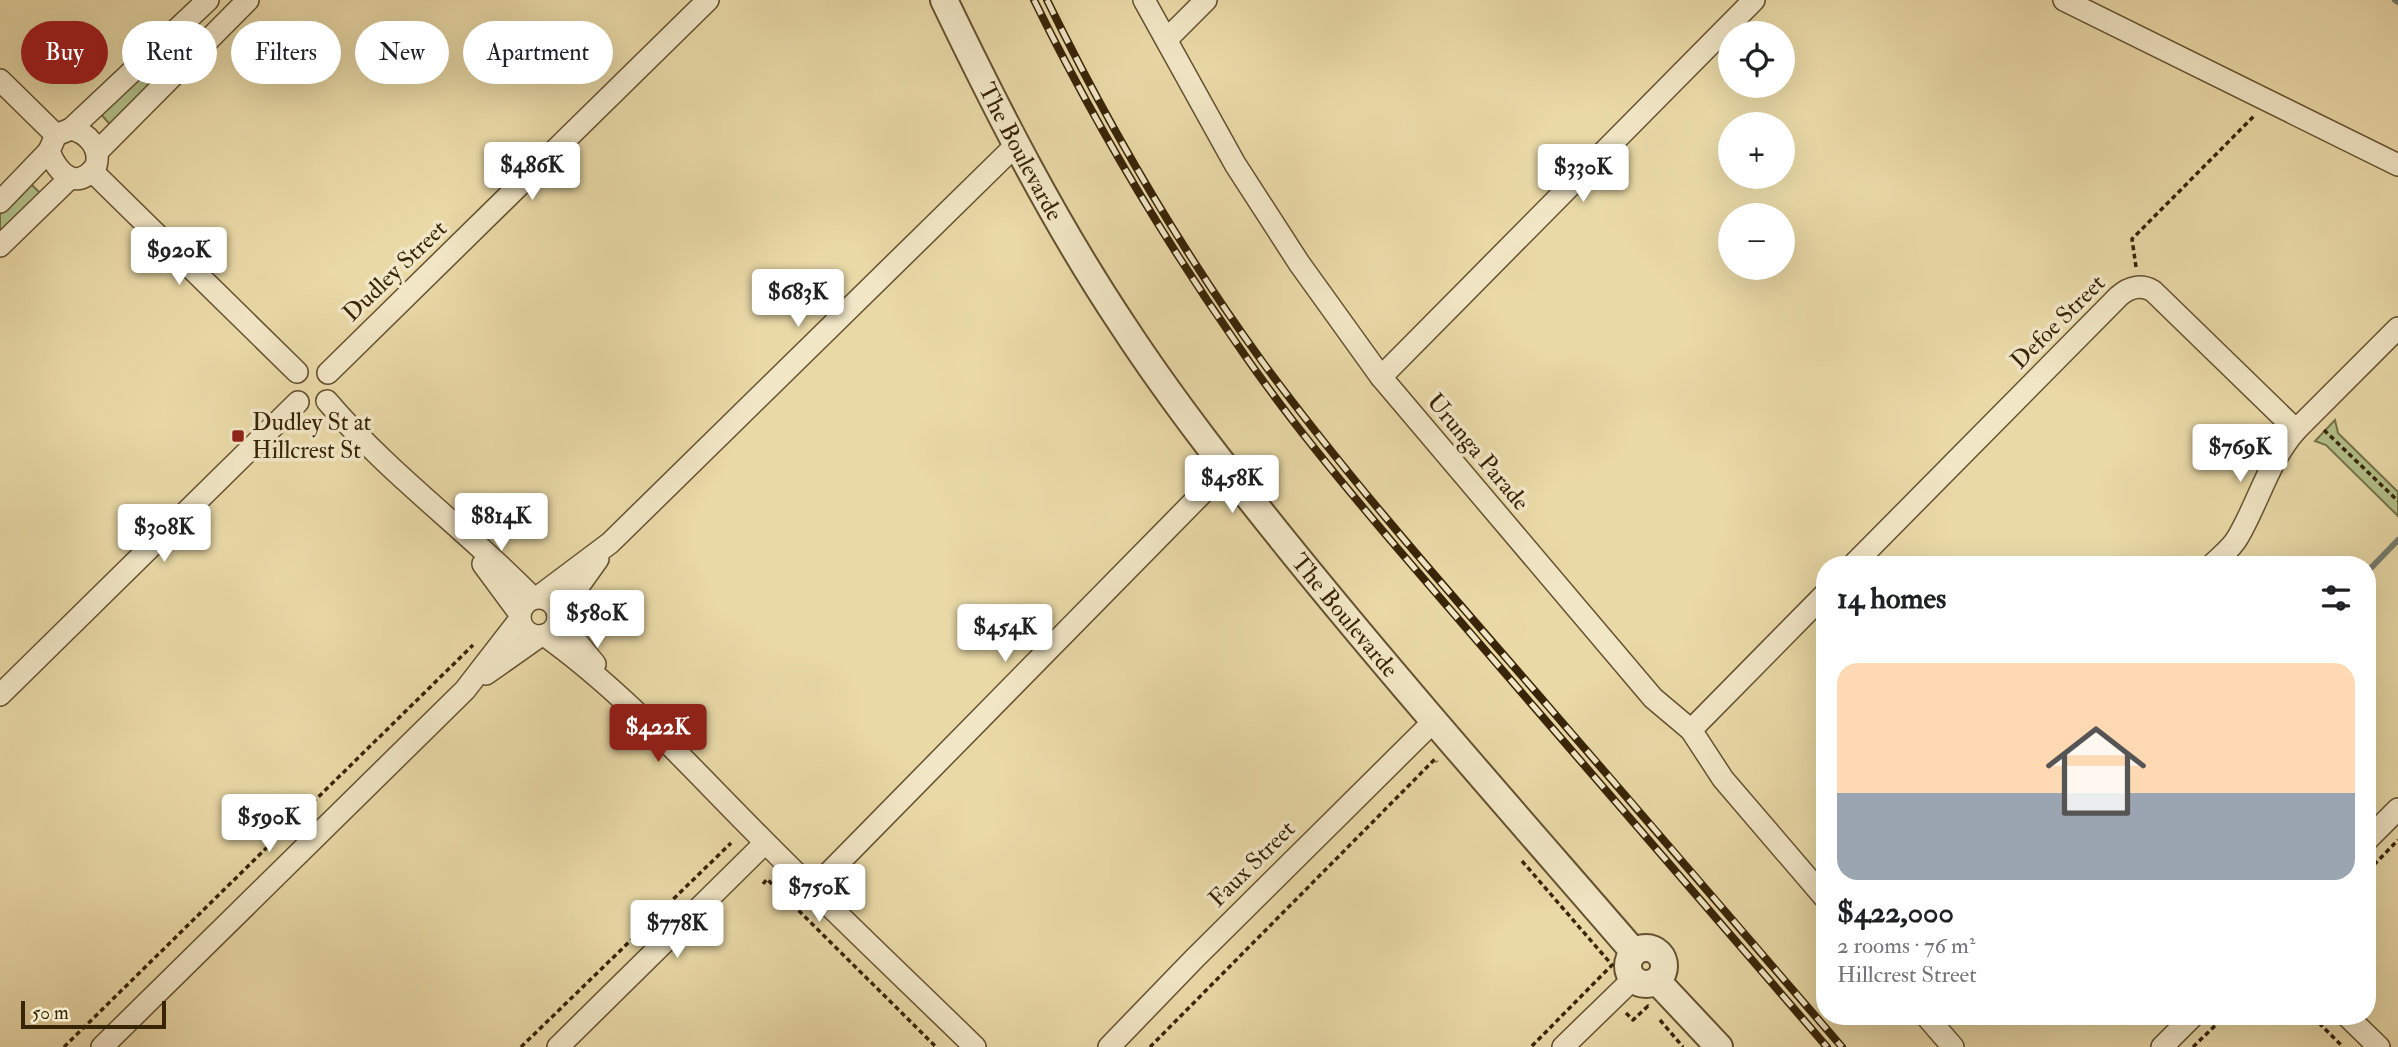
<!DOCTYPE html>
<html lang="en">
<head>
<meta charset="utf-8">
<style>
	:root { --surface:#fff; --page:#f6f6f6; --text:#202124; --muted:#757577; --line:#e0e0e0; --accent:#8f2418 }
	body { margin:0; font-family:"IM FELL Double Pica",serif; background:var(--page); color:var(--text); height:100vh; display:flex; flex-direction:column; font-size:26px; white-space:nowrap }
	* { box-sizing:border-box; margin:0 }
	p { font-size:23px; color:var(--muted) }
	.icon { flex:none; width:38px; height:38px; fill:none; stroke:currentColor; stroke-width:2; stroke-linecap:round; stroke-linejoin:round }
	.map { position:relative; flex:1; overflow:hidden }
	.details { position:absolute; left:1816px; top:556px; width:560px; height:469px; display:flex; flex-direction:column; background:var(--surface); border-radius:28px; box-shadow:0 7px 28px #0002 }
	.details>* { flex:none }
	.banner { position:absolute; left:21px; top:21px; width:665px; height:63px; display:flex; gap:14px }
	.buttons { position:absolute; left:1718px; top:21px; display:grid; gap:14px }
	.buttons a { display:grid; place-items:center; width:77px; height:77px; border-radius:50%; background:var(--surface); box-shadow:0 7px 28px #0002; font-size:35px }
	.scale { position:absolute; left:21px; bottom:18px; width:145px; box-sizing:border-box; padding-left:7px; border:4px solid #382407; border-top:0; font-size:19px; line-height:24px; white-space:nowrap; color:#382407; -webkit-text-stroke:5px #f1e6c6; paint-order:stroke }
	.price { position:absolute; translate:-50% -60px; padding:0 16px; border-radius:7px; background:#fff; color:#222; font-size:23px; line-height:46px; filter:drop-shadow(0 2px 4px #0008) }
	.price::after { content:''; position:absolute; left:50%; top:42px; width:21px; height:16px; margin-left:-10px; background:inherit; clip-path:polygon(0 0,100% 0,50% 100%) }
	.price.current { background:var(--accent); color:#fff }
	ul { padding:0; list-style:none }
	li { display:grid; align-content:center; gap:14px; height:371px; padding:0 21px }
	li+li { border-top:2px solid var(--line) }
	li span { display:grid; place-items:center; height:217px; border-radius:21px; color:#555 }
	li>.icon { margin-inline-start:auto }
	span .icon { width:126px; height:126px; fill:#fffc; stroke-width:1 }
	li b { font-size:30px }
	h2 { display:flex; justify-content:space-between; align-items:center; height:84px; padding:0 21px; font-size:30px }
	.pill { padding:0 24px; border-radius:32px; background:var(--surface); box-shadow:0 7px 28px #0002; font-size:24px; line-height:63px }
	.pill.current { background:var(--accent); color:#fff }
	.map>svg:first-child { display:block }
	.green { fill:#b2c08a; stroke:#757248; stroke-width:2 }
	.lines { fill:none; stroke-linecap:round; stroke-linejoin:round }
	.stream { stroke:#747c6e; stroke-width:6 }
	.service-casing { stroke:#64512f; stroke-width:14 }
	.minor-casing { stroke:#64512f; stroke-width:24 }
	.tertiary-casing { stroke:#64512f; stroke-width:30 }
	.path { stroke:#382407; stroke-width:3.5; stroke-dasharray:5 3.5; stroke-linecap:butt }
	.service { stroke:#f1e6c6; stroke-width:10 }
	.minor { stroke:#f1e6c6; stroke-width:21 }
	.tertiary { stroke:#f1e6c6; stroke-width:26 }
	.rail-casing { stroke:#382407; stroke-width:8 }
	.rail { stroke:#f1e6c6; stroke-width:5; stroke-dasharray:16; stroke-linecap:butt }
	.poi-dot { fill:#8f2418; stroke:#f1e6c6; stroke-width:2.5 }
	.labels { text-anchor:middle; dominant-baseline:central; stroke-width:7; stroke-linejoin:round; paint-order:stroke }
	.street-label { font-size:24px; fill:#382407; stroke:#f1e6c6 }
	.poi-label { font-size:24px; fill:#382407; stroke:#f1e6c6; text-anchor:start }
</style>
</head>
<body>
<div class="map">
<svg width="2398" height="1047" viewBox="0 0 2398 1047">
	<rect width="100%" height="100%" fill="#e9d9a7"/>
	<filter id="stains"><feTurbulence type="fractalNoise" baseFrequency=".00286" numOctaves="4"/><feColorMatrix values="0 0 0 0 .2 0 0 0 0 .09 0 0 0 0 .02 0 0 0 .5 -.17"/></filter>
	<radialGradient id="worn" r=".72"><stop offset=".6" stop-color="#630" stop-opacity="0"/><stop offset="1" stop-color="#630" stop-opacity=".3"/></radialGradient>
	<!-- green -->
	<g class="green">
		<polygon points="175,44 181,46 184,52 112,127 100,113"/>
		<polygon points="30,183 42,195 0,237 0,212"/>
		<polygon points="2335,420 2338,433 2398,492 2398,516 2326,445 2315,441"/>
	</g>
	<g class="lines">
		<!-- stream -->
		<g class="stream">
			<polyline points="2395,0 2398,2"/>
			<polyline points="2368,571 2398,540"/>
		</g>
		<defs>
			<polyline id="service" points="183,26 203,44"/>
			<g id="minor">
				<polyline points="1144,0 1235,164 1299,263 1381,377 1653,698 1691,730 1723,779 1825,898"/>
				<polyline points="2064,0 2398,165"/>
				<polyline points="1167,39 1206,0"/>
				<polyline points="0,80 56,135"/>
				<polyline points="71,129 208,0"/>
				<path d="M71 129C88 133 101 148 96 166 77 192 58 174 49 151L56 135Z"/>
				<polyline points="97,152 248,0"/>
				<polyline points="92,171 297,372"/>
				<polyline points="0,202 49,151"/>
				<polyline points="0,246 70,178"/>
				<polyline points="328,373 708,0"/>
				<polyline points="1381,377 1754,0"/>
				<path d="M327 401C389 474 467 530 533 598"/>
				<polyline points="483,564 520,614"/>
				<path d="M1853 565 2119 296C2129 287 2141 284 2153 291L2296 430 2398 328"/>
				<path d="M2212 565C2221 556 2232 548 2238 537 2259 501 2268 462 2296 430"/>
				<polyline points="538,597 610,543 1016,145"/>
				<circle cx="539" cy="617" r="19"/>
				<polyline points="558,615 598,559"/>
				<polyline points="558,619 595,664"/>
				<path d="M544 635C624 692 689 766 758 835 829 907 902 976 975 1047"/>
				<polyline points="486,674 540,636"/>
				<polyline points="0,695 298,402"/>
				<polyline points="1691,730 1825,594"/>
				<polyline points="2368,839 2398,809"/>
				<polyline points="813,889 1226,469"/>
				<polyline points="1927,1017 1953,1047"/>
				<polyline points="2348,1017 2379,1047"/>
				<polyline points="102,1047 465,690 520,619"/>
				<polyline points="558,1047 765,843"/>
				<polyline points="1109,1047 1194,959 1434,721"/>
				<polyline points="1563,1047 1633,979"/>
				<polyline points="2162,1047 2192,1017"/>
			</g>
			<g id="tertiary">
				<path id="s1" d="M944 0C998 112 1055 224 1124 327 1175 405 1233 478 1291 550 1402 687 1519 819 1634 952"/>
				<circle cx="1646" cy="966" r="18"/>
				<polyline points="1657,981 1719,1047"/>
			</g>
		</defs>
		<!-- service casing -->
		<use href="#service" class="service-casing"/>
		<!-- minor casing -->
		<use href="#minor" class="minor-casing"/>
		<!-- tertiary casing -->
		<use href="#tertiary" class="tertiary-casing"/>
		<!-- path -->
		<g class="path">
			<polyline points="2136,267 2132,239 2255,115"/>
			<polyline points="2324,430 2398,501"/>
			<polyline points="1522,861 1612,965 1531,1047"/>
			<polyline points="2368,871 2398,840"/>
			<polyline points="763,884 767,879 936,1047"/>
			<polyline points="1626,1013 1633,1020 1648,1006 1650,1009"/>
			<polyline points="2313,1017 2343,1047"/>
			<polyline points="1660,1020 1683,1047"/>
			<polyline points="64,1047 473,645"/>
			<polyline points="521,1047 731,843"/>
			<polyline points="1150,1047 1435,759 1437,762"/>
			<polyline points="2193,1047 2224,1017"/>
		</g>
		<!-- service -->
		<use href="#service" class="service"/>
		<!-- minor -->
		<use href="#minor" class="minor"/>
		<!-- tertiary -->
		<use href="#tertiary" class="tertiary"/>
		<defs>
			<g id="rail">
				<path d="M1034 0C1093 120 1161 235 1237 344 1286 416 1342 483 1398 549L1827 1047"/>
				<path d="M1047 0C1109 127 1181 250 1264 364 1352 483 1451 594 1548 706 1646 819 1744 933 1842 1047"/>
			</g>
		</defs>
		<!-- rail casing -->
		<use href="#rail" class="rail-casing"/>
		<!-- rail -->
		<use href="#rail" class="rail"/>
	</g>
	<!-- markers -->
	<rect class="poi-dot" x="231" y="429" width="14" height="14" rx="3.5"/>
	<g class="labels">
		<!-- street labels -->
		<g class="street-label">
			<text stroke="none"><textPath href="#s1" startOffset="170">The Boulevarde</textPath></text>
			<text transform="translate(395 271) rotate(-44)">Dudley Street</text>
			<text transform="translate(2058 322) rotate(-45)">Defoe Street</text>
			<text transform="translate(1478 452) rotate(50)">Urunga Parade</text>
			<text stroke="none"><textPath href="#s1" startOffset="737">The Boulevarde</textPath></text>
			<text transform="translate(1252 864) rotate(-45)">Faux Street</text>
		</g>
		<!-- poi labels -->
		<g class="poi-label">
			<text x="252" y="422">Dudley St at<tspan x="252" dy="28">Hillcrest St</tspan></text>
		</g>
	</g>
	<rect width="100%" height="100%" filter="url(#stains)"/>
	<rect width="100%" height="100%" fill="url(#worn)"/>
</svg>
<div class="buttons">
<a><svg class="icon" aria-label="locate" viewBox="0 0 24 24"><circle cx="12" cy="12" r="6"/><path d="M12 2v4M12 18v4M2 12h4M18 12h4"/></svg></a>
<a>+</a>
<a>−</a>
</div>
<div class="scale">50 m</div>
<b class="price" style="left:532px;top:202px">$486K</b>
<b class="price" style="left:1583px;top:204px">$330K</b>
<b class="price" style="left:179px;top:287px">$920K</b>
<b class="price" style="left:798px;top:329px">$683K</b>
<b class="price" style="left:2240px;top:484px">$769K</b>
<b class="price" style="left:1232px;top:515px">$458K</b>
<b class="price" style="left:501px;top:553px">$814K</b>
<b class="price" style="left:164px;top:564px">$308K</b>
<b class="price" style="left:597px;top:650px">$580K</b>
<b class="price" style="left:1005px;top:664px">$454K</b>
<b class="price current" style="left:658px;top:764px">$422K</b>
<b class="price" style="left:269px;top:854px">$590K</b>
<b class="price" style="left:819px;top:924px">$750K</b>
<b class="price" style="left:677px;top:960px">$778K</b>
<div class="banner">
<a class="pill current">Buy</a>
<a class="pill">Rent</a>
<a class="pill">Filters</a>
<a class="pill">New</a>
<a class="pill">Apartment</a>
</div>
<section class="details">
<h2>14 homes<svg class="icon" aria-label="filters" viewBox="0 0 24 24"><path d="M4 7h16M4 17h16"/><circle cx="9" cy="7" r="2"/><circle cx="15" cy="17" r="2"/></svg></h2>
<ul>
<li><span style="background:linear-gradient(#ffd9b3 60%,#9aa5b1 0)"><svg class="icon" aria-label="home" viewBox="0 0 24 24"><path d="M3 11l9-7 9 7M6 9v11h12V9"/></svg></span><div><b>$422,000</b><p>2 rooms · 76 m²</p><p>Hillcrest Street</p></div></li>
</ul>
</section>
</div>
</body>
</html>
